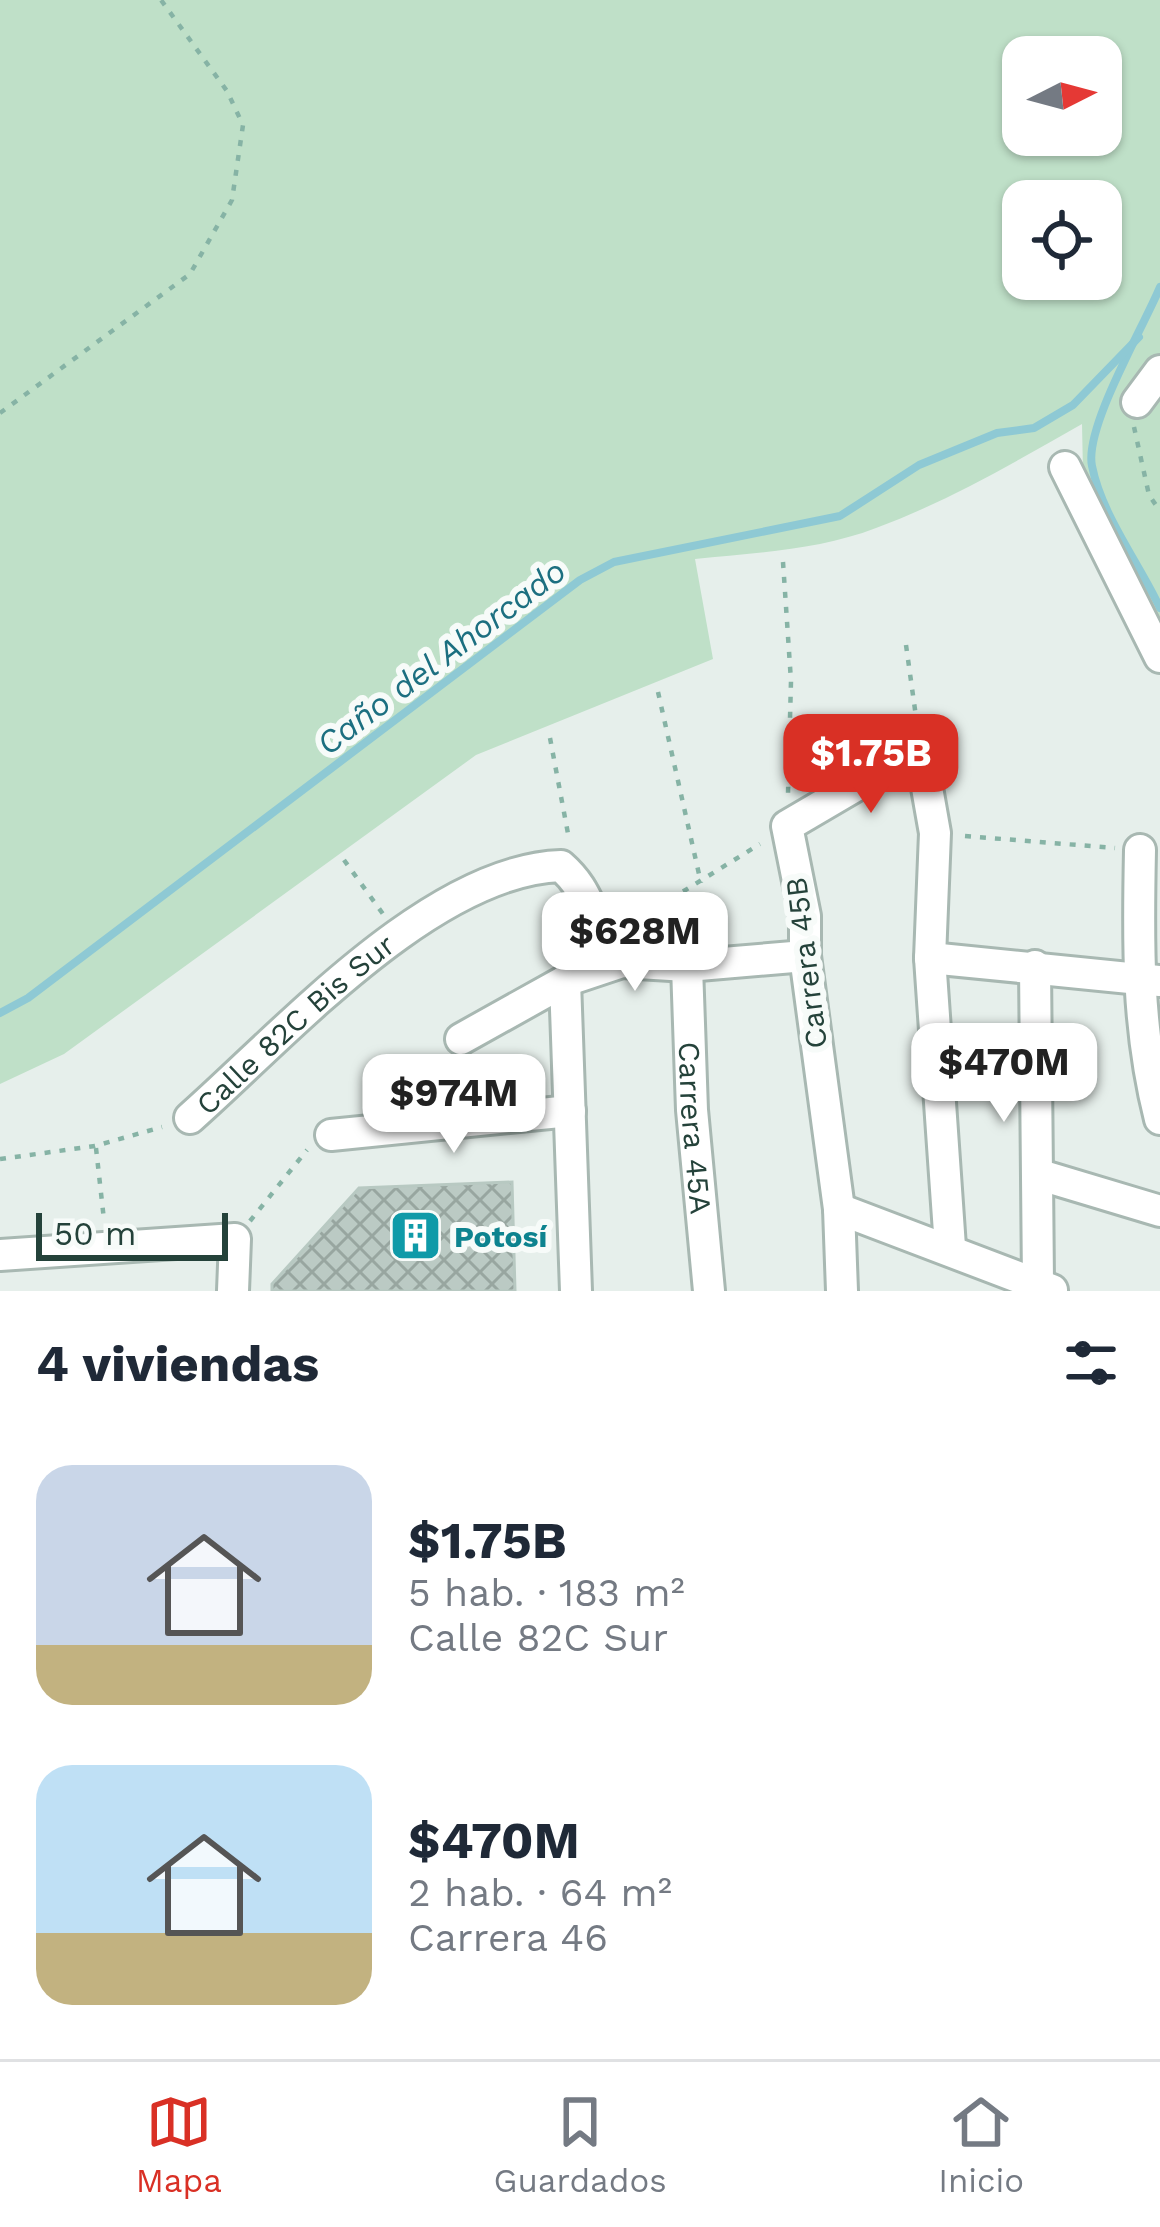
<!DOCTYPE html>
<html lang="es">
<head>
<meta charset="utf-8">
<style>
	:root { --surface:#fff; --page:#f6f6f7; --text:#1f2937; --muted:#747a83; --line:#e0e1e3; --accent:#d93025 }
	body { margin:0; font-family:"Work Sans",sans-serif; background:var(--page); color:var(--text); height:100vh; display:flex; flex-direction:column; font-size:45px; white-space:nowrap }
	* { box-sizing:border-box; margin:0 }
	p { font-size:39px; color:var(--muted) }
	.icon { flex:none; width:66px; height:66px; fill:none; stroke:currentColor; stroke-width:2; stroke-linecap:round; stroke-linejoin:round }
	.map { position:relative; height:1291px; overflow:hidden }
	.side { display:flex; flex-direction:column; background:var(--surface); flex:1 }
	.side>* { flex:none }
	.needle { width:78px; rotate:84deg }
	.tools { position:absolute; left:1002px; top:36px; display:grid; gap:24px }
	.tools a { display:grid; place-items:center; width:120px; height:120px; border-radius:24px; background:var(--surface); box-shadow:0 3px 9px #0004; font-size:60px }
	.scale { position:absolute; left:36px; bottom:30px; width:192px; box-sizing:border-box; padding-left:12px; border:6px solid #24423a; border-top:0; font-size:33px; line-height:42px; white-space:nowrap; color:#24423a; -webkit-text-stroke:9px #f7fbf9; paint-order:stroke }
	.price { position:absolute; translate:-50% -102px; padding:0 27px; border-radius:24px; background:#fff; color:#222; font-size:39px; line-height:78px; filter:drop-shadow(0 3px 6px #0008) }
	.price::after { content:''; position:absolute; left:50%; top:72px; width:36px; height:27px; margin-left:-18px; background:inherit; clip-path:polygon(0 0,100% 0,50% 100%) }
	.price.active { background:var(--accent); color:#fff }
	ul { padding:0; list-style:none }
	li { display:flex; align-items:center; gap:36px; height:300px; padding:0 36px }
	li span { display:grid; place-items:center; flex:none; width:336px; height:240px; border-radius:36px; color:#555 }
	li>.icon { margin-inline-start:auto }
	span .icon { width:144px; height:144px; fill:#fffc; stroke-width:1 }
	li b { font-size:51px }
	h2 { display:flex; justify-content:space-between; align-items:center; height:144px; padding:0 36px; font-size:51px }
	.dock { display:flex; justify-content:space-around; align-items:center; height:168px; border-top:3px solid var(--line); background:var(--surface); font-size:33px; color:var(--muted) }
	.dock a { display:grid; justify-items:center; gap:6px }
	.dock .active { color:var(--accent) }
	.map>svg:first-child { display:block }
	.green { fill:#bfe0c8; fill-rule:evenodd }
	.lines { fill:none; stroke-linecap:round; stroke-linejoin:round }
	.stream { stroke:#8ec9d4; stroke-width:8 }
	.building { fill:url(#building-cross-hatch); stroke:#b8c9c2; stroke-width:3 }
	.street-casing { stroke:#a8b8b2; stroke-width:36 }
	.path { stroke:#86b3a5; stroke-width:4.5; stroke-dasharray:6 9; stroke-linecap:butt }
	.street { stroke:#fff; stroke-width:30 }
	.labels { text-anchor:middle; dominant-baseline:central; stroke-width:12; stroke-linejoin:round; paint-order:stroke }
	.street-label { font-size:30px; fill:#24423a; stroke:#f7fbf9 }
	.culture-label { font-size:30px; font-weight:bold; fill:#0d838f; stroke:#f7fbf9; text-anchor:start }
	.water-label { font-size:33px; font-style:italic; fill:#1c6f80; stroke:#f7fbf9 }
</style>
</head>
<body>
<div class="map">
<svg width="1160" height="1291" viewBox="0 0 1160 1291">
	<defs>
		<pattern id="building-cross-hatch" width="8" height="8" patternUnits="userSpaceOnUse" patternTransform="scale(3)"><rect width="8" height="8" fill="#bbcac4"/><path d="M0 0l8 8M0 8l8-8" fill="none" stroke="#98a6a0"/></pattern>
	</defs>
	<rect width="100%" height="100%" fill="#e6efeb"/>
	<!-- green -->
	<path class="green" d="M0 0H1160V627L1083 472 1082 424C1015 462 949 501 876 528 819 550 755 553 695 559L713 659 476 755 64 1054 0 1084ZM1023 57H1101V135H1023ZM1023 201H1101V279H1023Z"/>
	<g class="lines">
		<!-- stream -->
		<g class="stream">
			<path d="M1160 287C1143 328 1084 428 1092 466 1102 516 1139 563 1160 608"/>
			<polyline points="0,1013 28,998 580,580 614,562 840,516 919,465 997,433 1034,428 1073,405 1139,337"/>
		</g>
	</g>
	<!-- building -->
	<polygon class="building" points="512,1182 515,1291 272,1291 272,1284 359,1188"/>
	<g class="lines">
		<defs>
			<g id="street">
				<polyline points="1137,402 1160,371"/>
				<polyline points="1065,467 1160,657"/>
				<path d="M1140 850C1138 943 1137 1029 1160 1119"/>
				<polyline points="930,958 1160,981"/>
				<path id="s1" d="M687 966 692 1110 709 1291"/>
				<polyline points="1035,966 1038,1283"/>
				<polyline points="565,981 576,1291"/>
				<polyline points="461,1039 565,981 622,962 687,966 805,956"/>
				<path id="s2" d="M190 1118C284 1035 431 870 561 866 601 901 582 932 644 959"/>
				<polyline points="331,1135 570,1111"/>
				<polyline points="1037,1174 1160,1211"/>
				<polyline points="839,1209 1052,1290"/>
				<polyline points="0,1255 235,1239 233,1291"/>
				<polyline points="842,1291 839,1209 805,956 805,916 787,826 920,748 935,833 930,958 950,1247"/>
			</g>
		</defs>
		<!-- street casing -->
		<use href="#street" class="street-casing"/>
		<!-- path -->
		<g class="path">
			<polyline points="0,413 190,274 232,200 243,125 227,91 161,0"/>
			<polyline points="1134,427 1149,495 1160,511"/>
			<polyline points="783,562 791,681 788,794"/>
			<polyline points="906,645 917,724"/>
			<polyline points="658,692 701,883"/>
			<polyline points="550,738 569,839"/>
			<polyline points="965,836 1115,848"/>
			<polyline points="344,860 383,914"/>
			<polyline points="632,923 760,844"/>
			<polyline points="375,1103 438,1056"/>
			<polyline points="96,1148 104,1220"/>
			<polyline points="0,1159 95,1146 162,1127"/>
			<polyline points="250,1221 307,1150"/>
		</g>
		<!-- street -->
		<use href="#street" class="street"/>
	</g>
	<!-- icons -->
	<defs>
		<symbol id="building-square" viewBox="-11 -11 22 22"><rect x="-9" y="-9" width="18" height="18" rx="4" fill="#0f9aa8" stroke="#f7fbf9"/><path d="M-4-6H4V6H1V3H-1V6H-4ZM-2.5-4.3h1.7v1.8h-1.7ZM.8-4.3h1.7v1.8H.8ZM-2.5-1h1.7V.8h-1.7ZM.8-1h1.7V.8H.8Z" fill="#fff"/></symbol>
	</defs>
	<g fill-rule="evenodd">
		<use href="#building-square" x="386" y="1206" width="59" height="59"/>
	</g>
	<g class="labels">
		<!-- street labels -->
		<g class="street-label">
			<text transform="translate(806 963) rotate(-97)">Carrera 45B</text>
			<text stroke="none"><textPath href="#s2" startOffset="141">Calle 82C Bis Sur</textPath></text>
			<text stroke="none"><textPath href="#s1" startOffset="162">Carrera 45A</textPath></text>
		</g>
		<!-- culture labels -->
		<g class="culture-label">
			<text x="454" y="1236">Potosí</text>
		</g>
		<!-- water labels -->
		<g class="water-label">
			<text transform="translate(441 657) rotate(-37)">Caño del Ahorcado</text>
		</g>
	</g>
</svg>
<div class="tools">
<a><svg class="needle" viewBox="-14 -14 28 28"><path d="M0-13l5 13h-10z" fill="#e53935"/><path d="M0 13l5-13h-10z" fill="#747a83"/></svg></a>
<a><svg class="icon" aria-label="locate" viewBox="0 0 24 24"><circle cx="12" cy="12" r="6"/><path d="M12 2v4M12 18v4M2 12h4M18 12h4"/></svg></a>
</div>
<div class="scale">50 m</div>
<b class="price active" style="left:871px;top:816px">$1.75B</b>
<b class="price" style="left:635px;top:994px">$628M</b>
<b class="price" style="left:1004px;top:1125px">$470M</b>
<b class="price" style="left:454px;top:1156px">$974M</b>
</div>
<section class="side">
<h2>4 viviendas<svg class="icon" aria-label="filters" viewBox="0 0 24 24"><path d="M4 7h16M4 17h16"/><circle cx="9" cy="7" r="2"/><circle cx="15" cy="17" r="2"/></svg></h2>
<ul>
<li><span style="background:linear-gradient(#c9d6e8 75%,#c2b280 0)"><svg class="icon" aria-label="home" viewBox="0 0 24 24"><path d="M3 11l9-7 9 7M6 9v11h12V9"/></svg></span><div><b>$1.75B</b><p>5 hab. · 183 m²</p><p>Calle 82C Sur</p></div></li>
<li><span style="background:linear-gradient(#bfe0f5 70%,#c2b280 0)"><svg class="icon" aria-label="home" viewBox="0 0 24 24"><path d="M3 11l9-7 9 7M6 9v11h12V9"/></svg></span><div><b>$470M</b><p>2 hab. · 64 m²</p><p>Carrera 46</p></div></li>
</ul>
</section>
<nav class="dock">
<a class="active"><svg class="icon" aria-label="map" viewBox="0 0 24 24"><path d="M3 6l6-2 6 2 6-2v14l-6 2-6-2-6 2zM9 4v14M15 6v14"/></svg>Mapa</a>
<a><svg class="icon" aria-label="saved" viewBox="0 0 24 24"><path d="M7 4h10v16l-5-4-5 4z"/></svg>Guardados</a>
<a><svg class="icon" aria-label="home" viewBox="0 0 24 24"><path d="M3 11l9-7 9 7M6 9v11h12V9"/></svg>Inicio</a>
</nav>
</body>
</html>
